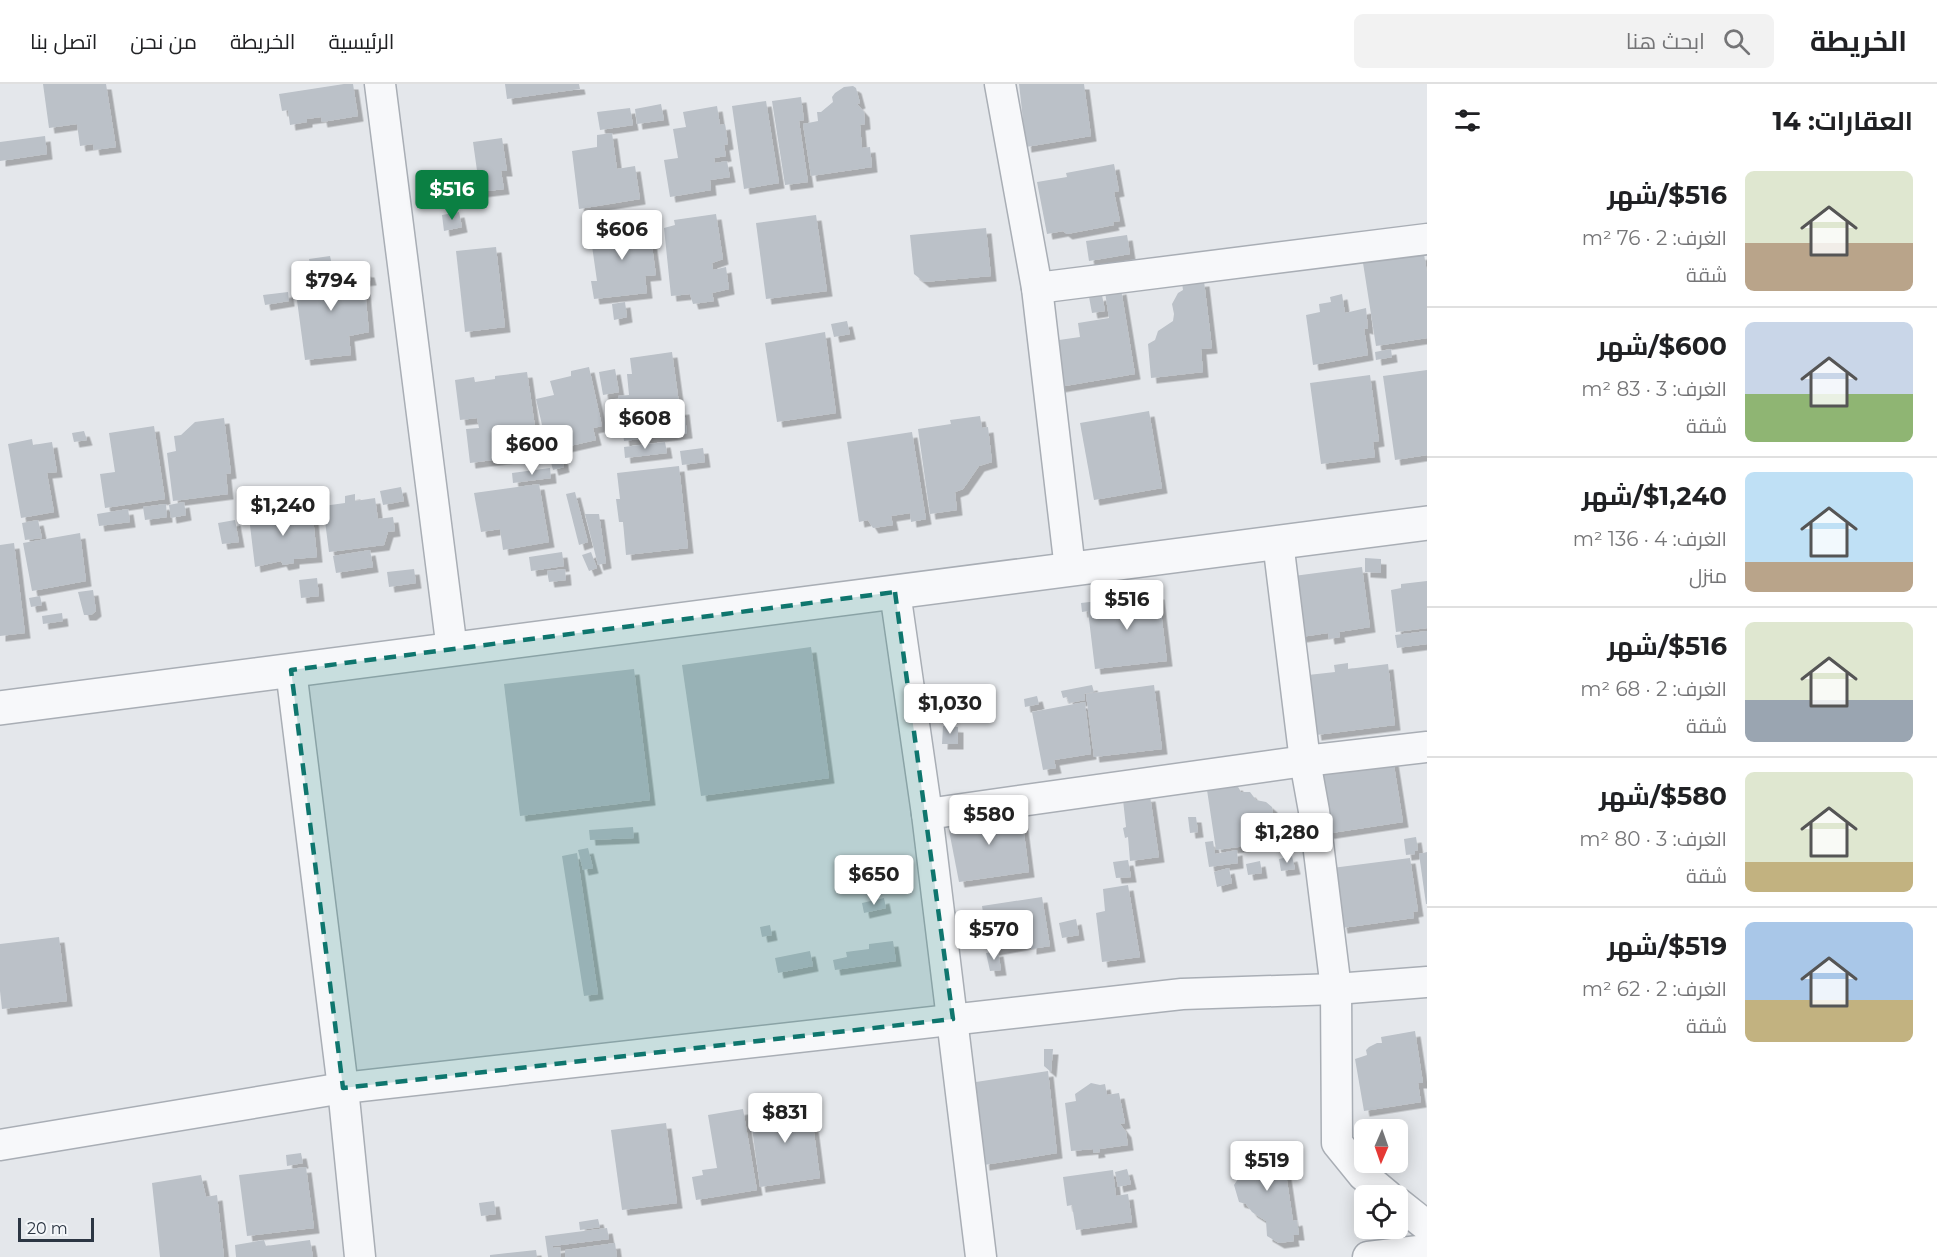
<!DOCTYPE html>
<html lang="ar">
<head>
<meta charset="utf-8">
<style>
	:root { --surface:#fff; --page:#f2f2f2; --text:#202124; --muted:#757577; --line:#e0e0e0; --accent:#0b8043 }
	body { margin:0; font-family:Montserrat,Cairo,sans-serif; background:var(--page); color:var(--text); direction:rtl; height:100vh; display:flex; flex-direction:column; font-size:22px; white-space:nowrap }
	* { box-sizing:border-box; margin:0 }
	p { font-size:20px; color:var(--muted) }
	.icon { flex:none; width:33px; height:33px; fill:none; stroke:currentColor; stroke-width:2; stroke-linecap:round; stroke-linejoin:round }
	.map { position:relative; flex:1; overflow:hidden; direction:ltr }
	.side { display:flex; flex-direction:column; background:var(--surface); width:510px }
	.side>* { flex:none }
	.needle { width:39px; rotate:182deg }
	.fabs { position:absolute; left:1354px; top:1035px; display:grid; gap:12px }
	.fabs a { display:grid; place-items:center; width:54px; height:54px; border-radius:9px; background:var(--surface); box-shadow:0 3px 15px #0003; font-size:30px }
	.scale { position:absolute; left:18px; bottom:15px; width:76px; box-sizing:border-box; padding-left:6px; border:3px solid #2c3643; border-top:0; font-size:16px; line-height:21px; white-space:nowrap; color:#2c3643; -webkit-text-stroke:4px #f4f6f9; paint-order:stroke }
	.price { position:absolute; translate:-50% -51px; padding:0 14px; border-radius:6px; background:#fff; color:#222; font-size:20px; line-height:39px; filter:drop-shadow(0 2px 3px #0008) }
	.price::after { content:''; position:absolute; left:50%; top:36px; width:18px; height:14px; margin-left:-9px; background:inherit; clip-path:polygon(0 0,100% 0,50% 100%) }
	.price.selected { background:var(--accent); color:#fff }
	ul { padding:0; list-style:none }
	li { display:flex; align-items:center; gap:18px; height:150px; padding:0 24px }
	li+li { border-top:2px solid var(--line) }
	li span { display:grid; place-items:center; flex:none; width:168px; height:120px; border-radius:9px; color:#555 }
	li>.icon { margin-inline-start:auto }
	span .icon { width:72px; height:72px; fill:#fffc; stroke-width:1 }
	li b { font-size:26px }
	h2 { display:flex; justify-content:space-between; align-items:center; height:72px; padding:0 24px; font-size:26px }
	header { display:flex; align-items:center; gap:36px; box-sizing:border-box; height:84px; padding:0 30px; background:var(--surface); border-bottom:2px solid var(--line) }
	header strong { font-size:28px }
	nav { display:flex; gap:33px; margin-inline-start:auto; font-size:21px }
	.search { width:420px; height:54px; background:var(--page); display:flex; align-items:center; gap:15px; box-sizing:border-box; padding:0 21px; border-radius:9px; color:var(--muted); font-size:22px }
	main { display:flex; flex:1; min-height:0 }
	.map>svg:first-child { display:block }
	.building { fill:#bbc1c8; filter:url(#shadow) }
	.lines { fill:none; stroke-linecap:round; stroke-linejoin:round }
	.minor-casing { stroke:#a9aeb5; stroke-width:33 }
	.tertiary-casing { stroke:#a9aeb5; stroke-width:36 }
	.minor { stroke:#f7f8fa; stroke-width:30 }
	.tertiary { stroke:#f7f8fa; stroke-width:33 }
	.marked { fill:#0f766e; fill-opacity:0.2; stroke:#0f766e; stroke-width:4.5; stroke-dasharray:12 8; stroke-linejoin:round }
</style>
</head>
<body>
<header>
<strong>الخريطة</strong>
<div class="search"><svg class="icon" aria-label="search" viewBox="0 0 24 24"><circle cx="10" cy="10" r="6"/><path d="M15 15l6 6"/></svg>ابحث هنا</div>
<nav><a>الرئيسية</a><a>الخريطة</a><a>من نحن</a><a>اتصل بنا</a></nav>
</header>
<main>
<section class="side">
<h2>العقارات: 14<svg class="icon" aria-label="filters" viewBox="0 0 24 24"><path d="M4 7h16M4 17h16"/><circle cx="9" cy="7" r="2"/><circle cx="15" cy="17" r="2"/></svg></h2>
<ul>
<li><span style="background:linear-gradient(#dfe7d0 60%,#b9a48a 0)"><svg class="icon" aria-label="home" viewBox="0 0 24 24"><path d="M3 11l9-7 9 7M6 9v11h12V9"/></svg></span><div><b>$516/شهر</b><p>الغرف: 2 · 76 m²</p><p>شقة</p></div></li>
<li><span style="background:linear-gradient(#c9d6e8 60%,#8fb573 0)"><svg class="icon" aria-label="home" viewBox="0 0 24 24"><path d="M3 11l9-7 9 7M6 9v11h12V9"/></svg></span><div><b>$600/شهر</b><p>الغرف: 3 · 83 m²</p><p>شقة</p></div></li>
<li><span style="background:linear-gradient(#bfe0f5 75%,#b9a48a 0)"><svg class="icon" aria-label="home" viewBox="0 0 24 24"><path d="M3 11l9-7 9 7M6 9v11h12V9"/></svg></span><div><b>$1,240/شهر</b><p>الغرف: 4 · 136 m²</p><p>منزل</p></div></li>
<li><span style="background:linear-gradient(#dfe7d0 65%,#9aa5b1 0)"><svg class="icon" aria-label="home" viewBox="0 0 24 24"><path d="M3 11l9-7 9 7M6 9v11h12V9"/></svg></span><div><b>$516/شهر</b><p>الغرف: 2 · 68 m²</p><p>شقة</p></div></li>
<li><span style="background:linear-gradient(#dfe7d0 75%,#c2b280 0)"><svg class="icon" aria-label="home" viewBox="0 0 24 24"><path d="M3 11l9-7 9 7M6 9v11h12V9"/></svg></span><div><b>$580/شهر</b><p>الغرف: 3 · 80 m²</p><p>شقة</p></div></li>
<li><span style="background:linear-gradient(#a9c7e8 65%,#c2b280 0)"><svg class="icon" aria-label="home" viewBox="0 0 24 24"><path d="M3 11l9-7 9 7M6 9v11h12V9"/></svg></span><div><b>$519/شهر</b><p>الغرف: 2 · 62 m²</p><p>شقة</p></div></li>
</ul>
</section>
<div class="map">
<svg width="1427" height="1173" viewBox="0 0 1427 1173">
	<defs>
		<filter id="shadow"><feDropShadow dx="5.5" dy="5.5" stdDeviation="0" flood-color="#0004"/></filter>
	</defs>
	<rect width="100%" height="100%" fill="#e4e7eb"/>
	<!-- building -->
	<g class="building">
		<polygon points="43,0 106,0 116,63 94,66 93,60 80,62 77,40 49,44"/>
		<polygon points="344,0 353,0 358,32 322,38 321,33 307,35 307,38 290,41 288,26 282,27 279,10"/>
		<polygon points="505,0 579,0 580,5 507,15"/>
		<polygon points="1019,0 1084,0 1091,52 1026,63"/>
		<polygon points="853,2 856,4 860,19 857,20 864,28 865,40 860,41 862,64 870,63 872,83 811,92 803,40 818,37 817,28 821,28 833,18 832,13 835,9 844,3"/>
		<polygon points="801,13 804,36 799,37 808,98 785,101 772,17"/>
		<polygon points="766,17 779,99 744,105 732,22"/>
		<polygon points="661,20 664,36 637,40 635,25"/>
		<polygon points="717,22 720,41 725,40 728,60 724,61 726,72 714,74 715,79 727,77 730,93 710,96 711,106 670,113 664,76 678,74 673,45 686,43 683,28"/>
		<polygon points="630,24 633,41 600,46 597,28"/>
		<polygon points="612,49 617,85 635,82 640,115 579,125 572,67 597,63 597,51"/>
		<polygon points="45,52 47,70 0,77 0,58"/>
		<polygon points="502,54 507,87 501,87 504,105 480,108 473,58"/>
		<polygon points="1114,80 1119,107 1114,108 1120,137 1113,138 1114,141 1067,150 1063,147 1047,150 1037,98 1067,93 1066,89"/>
		<polygon points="459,128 462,143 444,147 442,131"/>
		<polygon points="716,130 723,175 712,179 713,186 726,183 729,205 712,209 714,217 693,220 690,210 671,212 664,144 675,141 674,136"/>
		<polygon points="816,131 827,207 766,215 756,139"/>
		<polygon points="649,140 656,191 645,192 647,209 594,215 591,197 597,197 590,148"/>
		<polygon points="986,144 991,192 924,198 914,190 910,151"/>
		<polygon points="1127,151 1130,170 1089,177 1086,157"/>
		<polygon points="496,163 505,243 465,248 456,167"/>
		<polygon points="1424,170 1427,189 1427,254 1376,262 1363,179"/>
		<polygon points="330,172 332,181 311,184 309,175"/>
		<polygon points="347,186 369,188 371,196 361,197 361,204 365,205 369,248 349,252 351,271 305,276 294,194"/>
		<polygon points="1204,197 1212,264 1201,265 1203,288 1151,294 1148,260 1155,256 1158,247 1173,237 1174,230 1172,220 1178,209 1183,206 1182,199"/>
		<polygon points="1121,205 1135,290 1059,303 1055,264 1059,256 1080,253 1078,239 1109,234 1105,208"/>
		<polygon points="288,208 289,217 265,221 263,211"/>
		<polygon points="1342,210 1345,229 1366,224 1368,245 1364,244 1368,271 1313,281 1306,231 1320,228 1319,220 1331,218 1330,213"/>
		<polygon points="1102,211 1105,227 1092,229 1089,213"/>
		<polygon points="625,218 627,233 614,236 612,220"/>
		<polygon points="847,237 850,250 834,253 831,240"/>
		<polygon points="825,248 836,329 777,338 765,259"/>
		<polygon points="1391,265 1392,273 1376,276 1375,268"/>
		<polygon points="672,268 679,319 667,320 668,327 684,325 687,349 624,357 618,312 629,311 627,290 632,290 630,274"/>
		<polygon points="589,283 602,342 593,344 596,356 548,367 536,315 554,311 550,297 571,292 571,287"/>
		<polygon points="615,285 619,308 603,311 599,288"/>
		<polygon points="1427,286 1427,371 1395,376 1383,292"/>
		<polygon points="527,288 539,370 470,379 466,345 479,344 477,334 460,336 455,296 474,293 475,298 495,295 495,292"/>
		<polygon points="1370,291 1379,357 1373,358 1375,373 1321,380 1310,299"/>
		<polygon points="1149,327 1162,404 1094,416 1080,339"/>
		<polygon points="980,332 982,344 988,343 992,378 979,382 963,405 955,408 957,426 930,430 918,345 951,340 950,336"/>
		<polygon points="224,334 231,389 226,390 228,410 173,417 167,369 176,367 174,352 181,351 195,338"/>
		<polygon points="154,342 165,415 105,424 100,390 115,388 109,349"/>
		<polygon points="84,347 87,356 74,358 72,349"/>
		<polygon points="912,348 926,435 911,438 910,429 891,432 893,441 873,444 868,436 859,438 847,358"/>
		<polygon points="32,355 33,361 52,358 57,388 47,389 54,428 21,434 8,360"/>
		<polygon points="665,358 667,369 625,374 624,363"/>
		<polygon points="703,364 705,378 682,381 680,367"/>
		<polygon points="562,372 564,383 553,386 550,375"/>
		<polygon points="679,382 688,464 626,471 623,438 619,438 616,415 620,415 617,389"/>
		<polygon points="550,384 551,394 513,399 512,389"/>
		<polygon points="539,400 549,458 503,466 500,445 481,448 474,409"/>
		<polygon points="401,403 404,417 383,421 380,407"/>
		<polygon points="575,408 588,458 579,461 566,410"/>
		<polygon points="355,410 355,417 375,414 378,435 393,433 395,447 388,448 384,461 329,468 323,422 345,419 345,412"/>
		<polygon points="301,415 302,423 249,429 248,421"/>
		<polygon points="184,418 186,431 171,434 169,421"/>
		<polygon points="166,420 167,433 145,436 143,423"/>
		<polygon points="312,423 317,473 294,475 294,479 283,481 281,477 255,483 249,433"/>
		<polygon points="128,425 130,438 99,442 97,430"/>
		<polygon points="585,430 599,430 606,479 598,481"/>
		<polygon points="38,436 42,454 25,456 22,439"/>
		<polygon points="235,436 239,458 222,460 218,439"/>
		<polygon points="80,449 86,497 32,507 23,459"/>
		<polygon points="14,459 25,549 0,552 0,461"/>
		<polygon points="370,466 373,483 336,489 333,472"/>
		<polygon points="562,468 564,482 531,487 529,473"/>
		<polygon points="591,468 597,484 589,487 582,471"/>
		<polygon points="1365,474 1381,475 1381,489 1365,488"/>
		<polygon points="1362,483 1370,543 1339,548 1340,553 1329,555 1328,549 1294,554 1286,493"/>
		<polygon points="414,485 416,499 389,503 387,488"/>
		<polygon points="565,485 566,496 549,498 547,487"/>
		<polygon points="317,494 319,512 301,514 299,496"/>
		<polygon points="1427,497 1427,544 1396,548 1391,506 1401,504 1401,500"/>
		<polygon points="93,506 96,527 91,531 84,531 78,508"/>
		<polygon points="1159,510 1167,577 1095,585 1088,527 1082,528 1081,519"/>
		<polygon points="40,512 42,521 31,523 29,514"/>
		<polygon points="62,529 63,537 43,540 42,532"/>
		<polygon points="1427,547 1427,560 1397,564 1395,551"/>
		<polygon points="811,563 829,694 701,712 682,581"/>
		<polygon points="1348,579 1348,585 1388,580 1395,641 1316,651 1308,591 1335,588 1334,581"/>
		<polygon points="634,585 650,716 520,732 504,600"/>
		<polygon points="1092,601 1094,608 1084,610 1085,616 1069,619 1067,613 1063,614 1061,607"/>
		<polygon points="1154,601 1162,665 1094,673 1086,610"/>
		<polygon points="1037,612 1039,620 1025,623 1024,615"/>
		<polygon points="1085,618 1091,670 1054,676 1056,684 1043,686 1032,628"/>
		<polygon points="943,642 958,643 958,660 942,660"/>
		<polygon points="1393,675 1403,738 1325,750 1323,687"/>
		<polygon points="1237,701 1241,708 1250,708 1256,716 1266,718 1272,723 1276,758 1216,766 1207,706"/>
		<polygon points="1150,712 1159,773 1130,777 1128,753 1125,754 1123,744 1126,743 1123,716"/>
		<polygon points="1021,726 1029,788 959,798 947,736"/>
		<polygon points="1188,733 1196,733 1198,748 1190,749"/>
		<polygon points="633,743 634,754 590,756 589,746"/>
		<polygon points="1416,753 1418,766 1415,767 1415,770 1406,771 1404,755"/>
		<polygon points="1213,757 1215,770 1237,766 1238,779 1209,783 1205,758"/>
		<polygon points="588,764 593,784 583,786 578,766"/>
		<polygon points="1427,768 1427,820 1426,820 1419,770"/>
		<polygon points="577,769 598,910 584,912 562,772"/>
		<polygon points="1292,772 1295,785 1281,787 1279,775"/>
		<polygon points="1410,774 1418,827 1413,828 1414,834 1342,844 1332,784"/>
		<polygon points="1128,776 1131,793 1116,794 1113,778"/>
		<polygon points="1260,777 1262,789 1248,791 1246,780"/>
		<polygon points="901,778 906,802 895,804 890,780"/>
		<polygon points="1229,784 1232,799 1217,803 1214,788"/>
		<polygon points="1128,801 1140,873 1102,878 1096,829 1105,827 1103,805"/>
		<polygon points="1042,813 1050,862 1031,865 1031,859 989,867 982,822"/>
		<polygon points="884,814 886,824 864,829 862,819"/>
		<polygon points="1076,835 1079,851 1062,854 1059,839"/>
		<polygon points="770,841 772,851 762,853 760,843"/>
		<polygon points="59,853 67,917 2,925 0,907 0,860"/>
		<polygon points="893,857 896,877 835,886 833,876 847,873 846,868 869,865 869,860"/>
		<polygon points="810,867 813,882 778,889 775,874"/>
		<polygon points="998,867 1001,886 990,887 986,869"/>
		<polygon points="1415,947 1423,999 1418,999 1421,1018 1364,1027 1355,975 1367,971 1366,966 1369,963 1377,959 1382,959 1381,953"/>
		<polygon points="1044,965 1053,965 1051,988 1044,982"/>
		<polygon points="1048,987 1057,1069 984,1081 976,998"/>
		<polygon points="1091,999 1100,1001 1105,1000 1107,1011 1119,1009 1125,1039 1120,1040 1126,1048 1128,1061 1099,1065 1100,1068 1093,1069 1093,1065 1071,1067 1065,1019 1076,1017 1075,1010"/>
		<polygon points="809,1010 820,1094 760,1103 749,1022 761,1022 765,1028 796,1025 794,1012"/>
		<polygon points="743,1025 757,1106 696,1116 692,1093 703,1091 702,1086 717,1084 708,1031"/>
		<polygon points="666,1039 677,1119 622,1126 611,1046"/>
		<polygon points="1289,1068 1290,1082 1285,1083 1293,1137 1297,1136 1299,1151 1293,1151 1294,1157 1279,1159 1267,1152 1266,1137 1252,1128 1246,1120 1239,1118 1234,1101 1238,1095 1233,1085 1231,1074"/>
		<polygon points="301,1069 303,1079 287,1082 286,1071"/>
		<polygon points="306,1083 314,1144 247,1152 239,1091"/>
		<polygon points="1127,1085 1131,1100 1118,1103 1115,1088"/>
		<polygon points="1113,1086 1116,1112 1128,1110 1132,1138 1076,1146 1072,1121 1067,1122 1063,1093"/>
		<polygon points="201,1091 206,1113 217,1111 224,1173 160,1173 152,1099"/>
		<polygon points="494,1117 496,1130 481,1132 479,1119"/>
		<polygon points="598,1135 600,1143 580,1146 579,1138"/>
		<polygon points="607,1144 609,1155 553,1162 553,1164 560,1163 561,1173 548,1173 545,1152"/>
		<polygon points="264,1156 266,1162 310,1156 313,1173 236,1173 235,1161"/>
		<polygon points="615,1159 617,1173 565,1173 565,1166"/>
		<polygon points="536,1166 537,1173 490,1173 490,1171"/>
	</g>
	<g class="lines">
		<defs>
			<g id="minor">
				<polyline points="380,0 452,566"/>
				<polyline points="1000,0 1037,204 1070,485"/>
				<polyline points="1037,204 1427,155"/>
				<polyline points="1278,458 1305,677 1314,727 1336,905 1337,1059 1363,1091 1388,1112"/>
				<polyline points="895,508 927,730 981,1173"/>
				<polyline points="291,586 343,1004 360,1173"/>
				<polyline points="927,730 1305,677 1427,663"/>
				<polyline points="0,1061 343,1004 1182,910 1336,905 1427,898"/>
				<polyline points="1398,1119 1427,1142"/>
				<polyline points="1368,1173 1427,1166"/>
			</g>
			<polyline id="tertiary" points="0,624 1427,439"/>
		</defs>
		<!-- minor casing -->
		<use href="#minor" class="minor-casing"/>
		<!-- tertiary casing -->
		<use href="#tertiary" class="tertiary-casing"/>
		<!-- minor -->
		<use href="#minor" class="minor"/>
		<!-- tertiary -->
		<use href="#tertiary" class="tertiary"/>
	</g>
	<!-- marked area -->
	<path class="marked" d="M895 508 953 935 343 1004 291 586Z"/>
</svg>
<div class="fabs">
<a><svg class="needle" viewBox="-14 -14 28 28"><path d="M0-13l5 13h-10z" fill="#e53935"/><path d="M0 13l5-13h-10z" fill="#757577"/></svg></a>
<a><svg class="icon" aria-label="locate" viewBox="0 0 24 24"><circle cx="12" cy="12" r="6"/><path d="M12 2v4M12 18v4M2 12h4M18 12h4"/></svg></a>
</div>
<div class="scale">20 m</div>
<b class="price selected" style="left:452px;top:137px">$516</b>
<b class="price" style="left:622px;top:177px">$606</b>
<b class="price" style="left:331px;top:228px">$794</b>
<b class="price" style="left:645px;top:366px">$608</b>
<b class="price" style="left:532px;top:392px">$600</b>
<b class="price" style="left:283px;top:453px">$1,240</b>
<b class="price" style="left:1127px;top:547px">$516</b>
<b class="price" style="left:950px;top:651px">$1,030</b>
<b class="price" style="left:989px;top:762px">$580</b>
<b class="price" style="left:1287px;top:780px">$1,280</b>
<b class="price" style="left:874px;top:822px">$650</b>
<b class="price" style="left:994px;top:877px">$570</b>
<b class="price" style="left:785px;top:1060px">$831</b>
<b class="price" style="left:1267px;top:1108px">$519</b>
</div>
</main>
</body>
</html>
